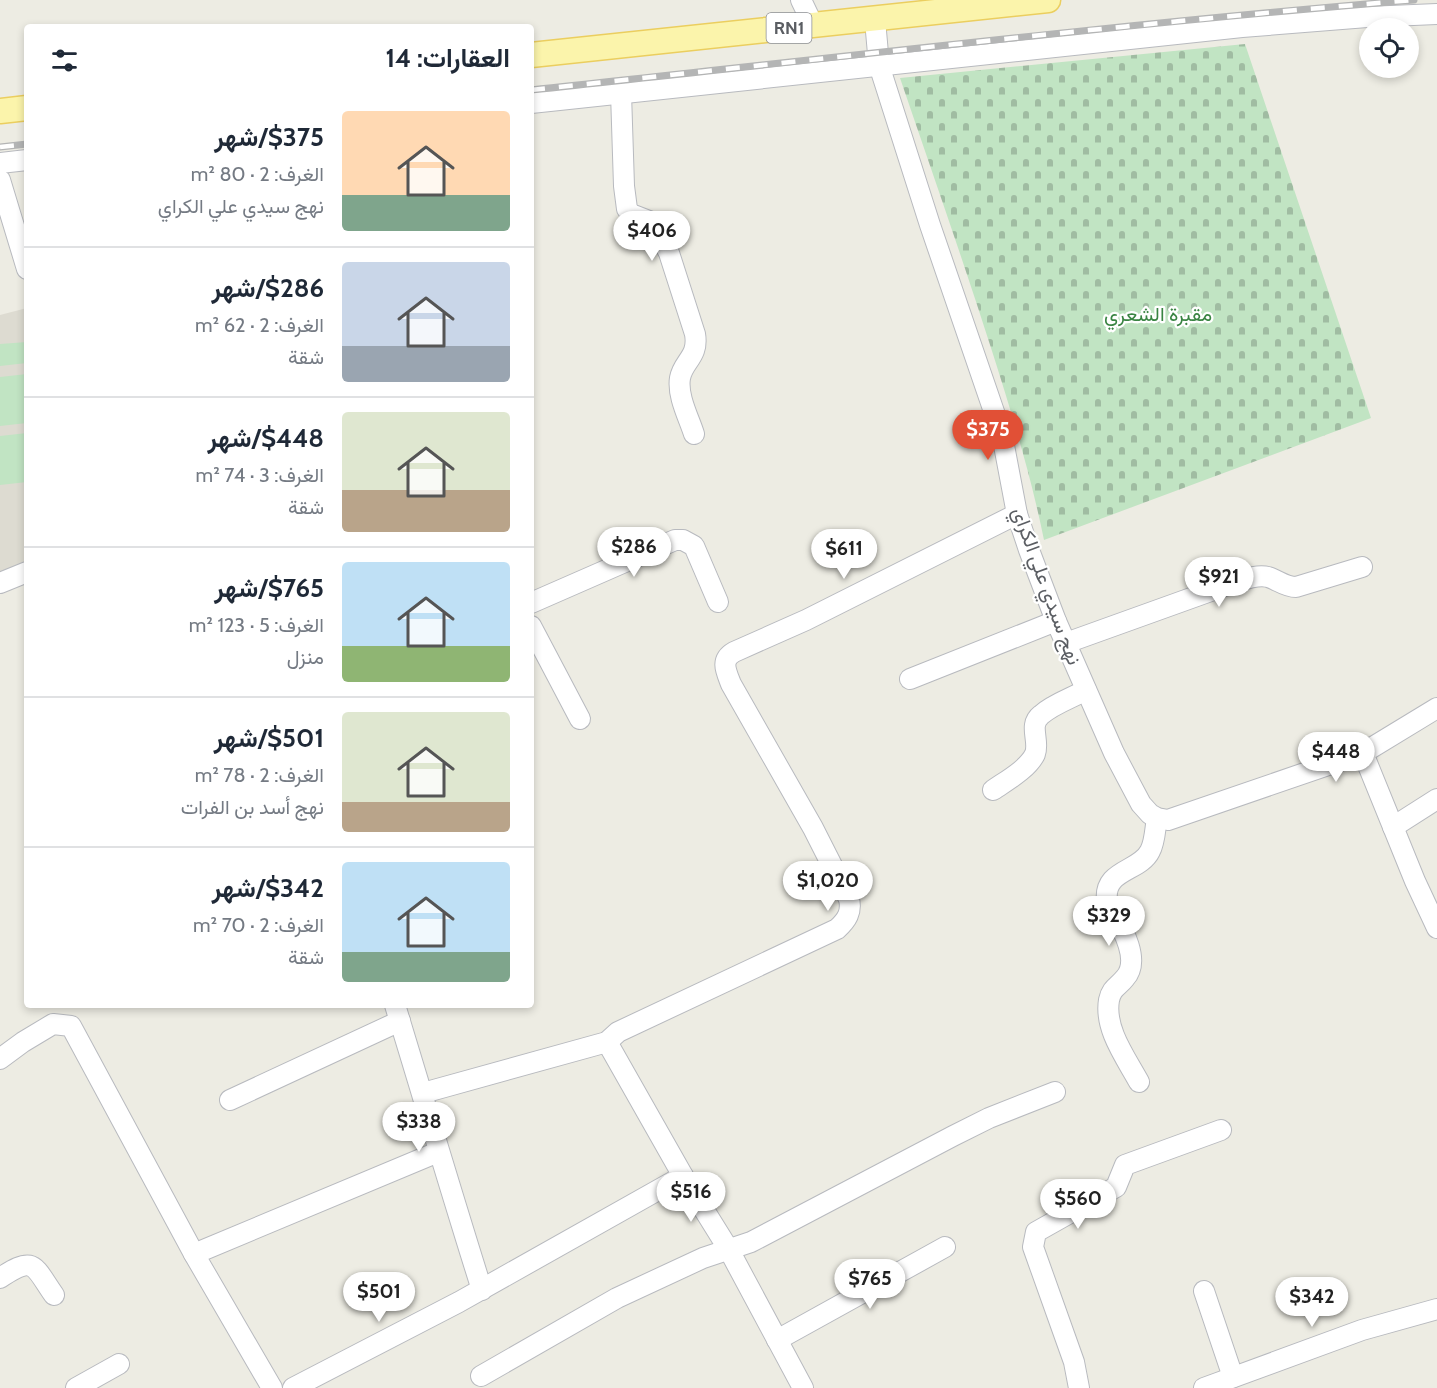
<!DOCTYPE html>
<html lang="ar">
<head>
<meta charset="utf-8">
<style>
	:root { --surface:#fff; --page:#f6f6f7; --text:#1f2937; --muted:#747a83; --line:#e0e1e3; --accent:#e15036 }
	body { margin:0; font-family:Cabin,Vazirmatn,sans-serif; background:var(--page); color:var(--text); direction:rtl; height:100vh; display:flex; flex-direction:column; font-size:22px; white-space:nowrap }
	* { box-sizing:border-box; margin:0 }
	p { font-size:20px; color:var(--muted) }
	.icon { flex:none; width:33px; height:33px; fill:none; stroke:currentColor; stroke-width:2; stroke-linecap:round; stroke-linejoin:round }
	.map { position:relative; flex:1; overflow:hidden; direction:ltr }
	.panel { position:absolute; left:24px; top:24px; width:510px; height:984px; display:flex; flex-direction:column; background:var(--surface); border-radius:6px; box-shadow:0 3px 9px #0003; direction:rtl }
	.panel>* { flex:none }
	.tools { position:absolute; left:1359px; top:18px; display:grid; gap:12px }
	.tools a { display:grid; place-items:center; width:60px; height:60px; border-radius:50%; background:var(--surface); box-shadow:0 3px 9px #0003; font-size:30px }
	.price { position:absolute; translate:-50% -51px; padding:0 14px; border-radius:21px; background:#fff; color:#222; font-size:20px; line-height:39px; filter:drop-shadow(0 2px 3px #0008) }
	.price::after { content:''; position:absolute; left:50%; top:36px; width:18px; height:14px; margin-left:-9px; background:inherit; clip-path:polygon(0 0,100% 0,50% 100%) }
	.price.current { background:var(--accent); color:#fff }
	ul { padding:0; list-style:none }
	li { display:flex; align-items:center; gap:18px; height:150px; padding:0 24px }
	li+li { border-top:2px solid var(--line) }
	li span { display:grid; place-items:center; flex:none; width:168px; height:120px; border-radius:6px; color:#555 }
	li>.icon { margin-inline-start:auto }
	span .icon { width:72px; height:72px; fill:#fffc; stroke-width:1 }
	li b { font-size:26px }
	h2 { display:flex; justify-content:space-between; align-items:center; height:72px; padding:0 24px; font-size:26px }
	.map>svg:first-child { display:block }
	.education { fill:#dddbd1 }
	.cemetery { fill:url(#cemetery-stones) }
	.park { fill:#c1e4c3 }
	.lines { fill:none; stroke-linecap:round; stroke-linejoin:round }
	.minor-casing { stroke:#b8babf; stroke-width:22 }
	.major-casing { stroke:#ebce5f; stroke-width:27 }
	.minor { stroke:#fff; stroke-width:20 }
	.major { stroke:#fbf4ab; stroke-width:24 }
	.rail-casing { stroke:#b4b5b5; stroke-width:7 }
	.rail { stroke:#fff; stroke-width:4.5; stroke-dasharray:14; stroke-linecap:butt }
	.labels { text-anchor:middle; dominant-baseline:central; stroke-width:4.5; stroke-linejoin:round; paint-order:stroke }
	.shield { fill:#fff; stroke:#8c8e92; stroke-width:1.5 }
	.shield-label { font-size:18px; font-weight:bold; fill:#5b5e63 }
	.park-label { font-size:20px; fill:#398442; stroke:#fff }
	.street-label { font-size:20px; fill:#5b5e63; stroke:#fff }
</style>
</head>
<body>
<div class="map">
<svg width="1437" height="1388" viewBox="0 0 1437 1388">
	<defs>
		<pattern id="cemetery-stones" width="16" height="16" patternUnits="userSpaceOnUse" patternTransform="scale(1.5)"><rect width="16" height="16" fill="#c1e4c3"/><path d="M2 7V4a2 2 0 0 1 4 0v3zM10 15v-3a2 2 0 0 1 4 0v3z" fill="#a0bca2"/></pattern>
	</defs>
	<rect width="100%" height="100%" fill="#edece3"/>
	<!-- education -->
	<polygon class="education" points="27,308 27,561 0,572 0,315"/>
	<!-- cemetery -->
	<path class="cemetery" d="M1245 44 1371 418 1044 540C1031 476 1012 414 992 351 963 260 931 169 900 78Z"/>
	<!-- park -->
	<g class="park">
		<polygon points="27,342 27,363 0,366 0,344"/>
		<polygon points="27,374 27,423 0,426 0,377"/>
		<polygon points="27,433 27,482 0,485 0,436"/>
	</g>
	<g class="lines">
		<defs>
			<g id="minor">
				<polyline points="801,0 813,25"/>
				<polyline points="875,20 879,65 930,225 1002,435 1017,514 1029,550 1056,621 1114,753 1141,804 1150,814 1157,818 1168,820 1363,753 1415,881 1437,928"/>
				<path d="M621 93 624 186 627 209 631 214 649 221 656 228 669 253 695 334C699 357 683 361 680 378 677 396 689 418 694 434"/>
				<polyline points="531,103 1242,27 1367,17 1437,14"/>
				<polyline points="0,163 27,160"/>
				<polyline points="0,180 27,269"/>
				<polyline points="0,583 27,572"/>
				<polyline points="531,603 675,540 683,540 694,546 718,602"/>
				<polyline points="531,626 580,719"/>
				<path d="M1066 643 1233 583C1243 580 1257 574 1268 577 1278 580 1285 587 1296 587L1362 567"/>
				<polyline points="910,679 1056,621"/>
				<polyline points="1363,753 1437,708"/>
				<path d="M993 790C1006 781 1028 769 1035 754 1040 741 1028 725 1041 715 1053 704 1072 698 1086 690"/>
				<polyline points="1393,827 1437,799"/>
				<path d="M395 1005C424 1100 452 1195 482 1290"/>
				<polyline points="607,1042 683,1176 729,1250 803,1388"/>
				<polyline points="0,1059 23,1042 53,1024 71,1026 194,1254 272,1388"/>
				<path d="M1139 1082C1126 1058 1104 1029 1109 1000 1112 987 1118 987 1125 978 1143 958 1117 920 1107 901 1103 869 1140 872 1150 851 1155 842 1155 829 1157 818"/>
				<path d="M423 1093 607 1042 618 1032 837 929C847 920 852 912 849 899L813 828 731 684C726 671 720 660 734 652L806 620 1017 514"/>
				<polyline points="230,1100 400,1021"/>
				<polyline points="194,1254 438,1152"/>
				<path d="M0 1278C35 1255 33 1265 54 1295"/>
				<polyline points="1204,1291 1233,1377"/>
				<polyline points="777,1340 945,1247"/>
				<polyline points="481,1376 617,1298 703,1258 751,1242 953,1136 989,1118 1055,1092"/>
				<polyline points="76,1388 119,1364"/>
				<polyline points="293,1388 459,1302 683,1176"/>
				<polyline points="1079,1388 1074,1362 1033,1247 1036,1232 1116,1187 1125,1165 1221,1130"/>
				<polyline points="1204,1388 1362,1330 1437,1309"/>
			</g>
			<g id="major">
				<polyline points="531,55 1048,0"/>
				<polyline points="0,111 27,108"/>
			</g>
		</defs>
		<!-- minor casing -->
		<use href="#minor" class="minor-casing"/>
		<!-- major casing -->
		<use href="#major" class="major-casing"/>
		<!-- minor -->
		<use href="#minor" class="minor"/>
		<!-- major -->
		<use href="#major" class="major"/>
		<defs>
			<g id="rail">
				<path d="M531 90C825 59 1119 24 1414 0"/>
				<polyline points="0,147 27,144"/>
			</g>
		</defs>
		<!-- rail casing -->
		<use href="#rail" class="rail-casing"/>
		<!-- rail -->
		<use href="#rail" class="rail"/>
	</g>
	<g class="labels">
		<!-- shield labels -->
		<rect class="shield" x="766.5" y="13" width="45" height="30" rx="4.5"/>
		<g class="shield-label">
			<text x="789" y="28">RN1</text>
		</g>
		<!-- park labels -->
		<g class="park-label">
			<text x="1158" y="314">مقبرة الشعري</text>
		</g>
		<!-- street labels -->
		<g class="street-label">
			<text transform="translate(1047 586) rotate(70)">نهج سيدي علي الكراي</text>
		</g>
	</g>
</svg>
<div class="tools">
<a><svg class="icon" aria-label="locate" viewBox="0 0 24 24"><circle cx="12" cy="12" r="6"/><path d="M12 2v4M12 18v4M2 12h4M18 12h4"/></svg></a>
</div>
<b class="price" style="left:652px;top:262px">$406</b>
<b class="price current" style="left:988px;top:461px">$375</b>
<b class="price" style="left:634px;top:578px">$286</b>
<b class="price" style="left:844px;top:580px">$611</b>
<b class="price" style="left:1219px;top:608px">$921</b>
<b class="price" style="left:1336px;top:783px">$448</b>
<b class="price" style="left:828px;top:912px">$1,020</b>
<b class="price" style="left:1109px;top:947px">$329</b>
<b class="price" style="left:419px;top:1153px">$338</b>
<b class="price" style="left:691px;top:1223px">$516</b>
<b class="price" style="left:1078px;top:1230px">$560</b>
<b class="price" style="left:870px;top:1310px">$765</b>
<b class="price" style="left:379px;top:1323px">$501</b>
<b class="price" style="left:1312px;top:1328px">$342</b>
<section class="panel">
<h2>العقارات: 14<svg class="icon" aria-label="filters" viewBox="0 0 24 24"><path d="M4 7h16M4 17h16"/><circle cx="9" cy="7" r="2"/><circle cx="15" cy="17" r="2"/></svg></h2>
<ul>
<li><span style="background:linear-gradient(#ffd9b3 70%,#7fa58c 0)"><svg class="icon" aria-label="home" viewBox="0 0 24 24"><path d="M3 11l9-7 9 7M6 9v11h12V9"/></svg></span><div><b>$375/شهر</b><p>الغرف: 2 · 80 m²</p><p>نهج سيدي علي الكراي</p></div></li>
<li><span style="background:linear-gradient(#c9d6e8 70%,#9aa5b1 0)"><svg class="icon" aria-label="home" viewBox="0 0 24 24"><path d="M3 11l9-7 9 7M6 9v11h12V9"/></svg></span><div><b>$286/شهر</b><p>الغرف: 2 · 62 m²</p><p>شقة</p></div></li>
<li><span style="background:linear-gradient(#dfe7d0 65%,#b9a48a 0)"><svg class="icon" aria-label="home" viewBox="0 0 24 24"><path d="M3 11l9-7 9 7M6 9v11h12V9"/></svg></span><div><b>$448/شهر</b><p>الغرف: 3 · 74 m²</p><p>شقة</p></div></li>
<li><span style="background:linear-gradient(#bfe0f5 70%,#8fb573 0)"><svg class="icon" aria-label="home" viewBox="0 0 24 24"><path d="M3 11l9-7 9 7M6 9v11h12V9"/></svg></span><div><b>$765/شهر</b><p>الغرف: 5 · 123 m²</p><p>منزل</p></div></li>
<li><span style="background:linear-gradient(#dfe7d0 75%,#b9a48a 0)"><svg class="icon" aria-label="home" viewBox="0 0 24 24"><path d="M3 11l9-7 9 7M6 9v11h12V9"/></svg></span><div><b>$501/شهر</b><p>الغرف: 2 · 78 m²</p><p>نهج أسد بن الفرات</p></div></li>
<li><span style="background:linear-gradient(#bfe0f5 75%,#7fa58c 0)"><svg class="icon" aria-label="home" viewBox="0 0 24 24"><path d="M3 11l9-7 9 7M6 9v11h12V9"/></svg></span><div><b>$342/شهر</b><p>الغرف: 2 · 70 m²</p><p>شقة</p></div></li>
</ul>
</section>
</div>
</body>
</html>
